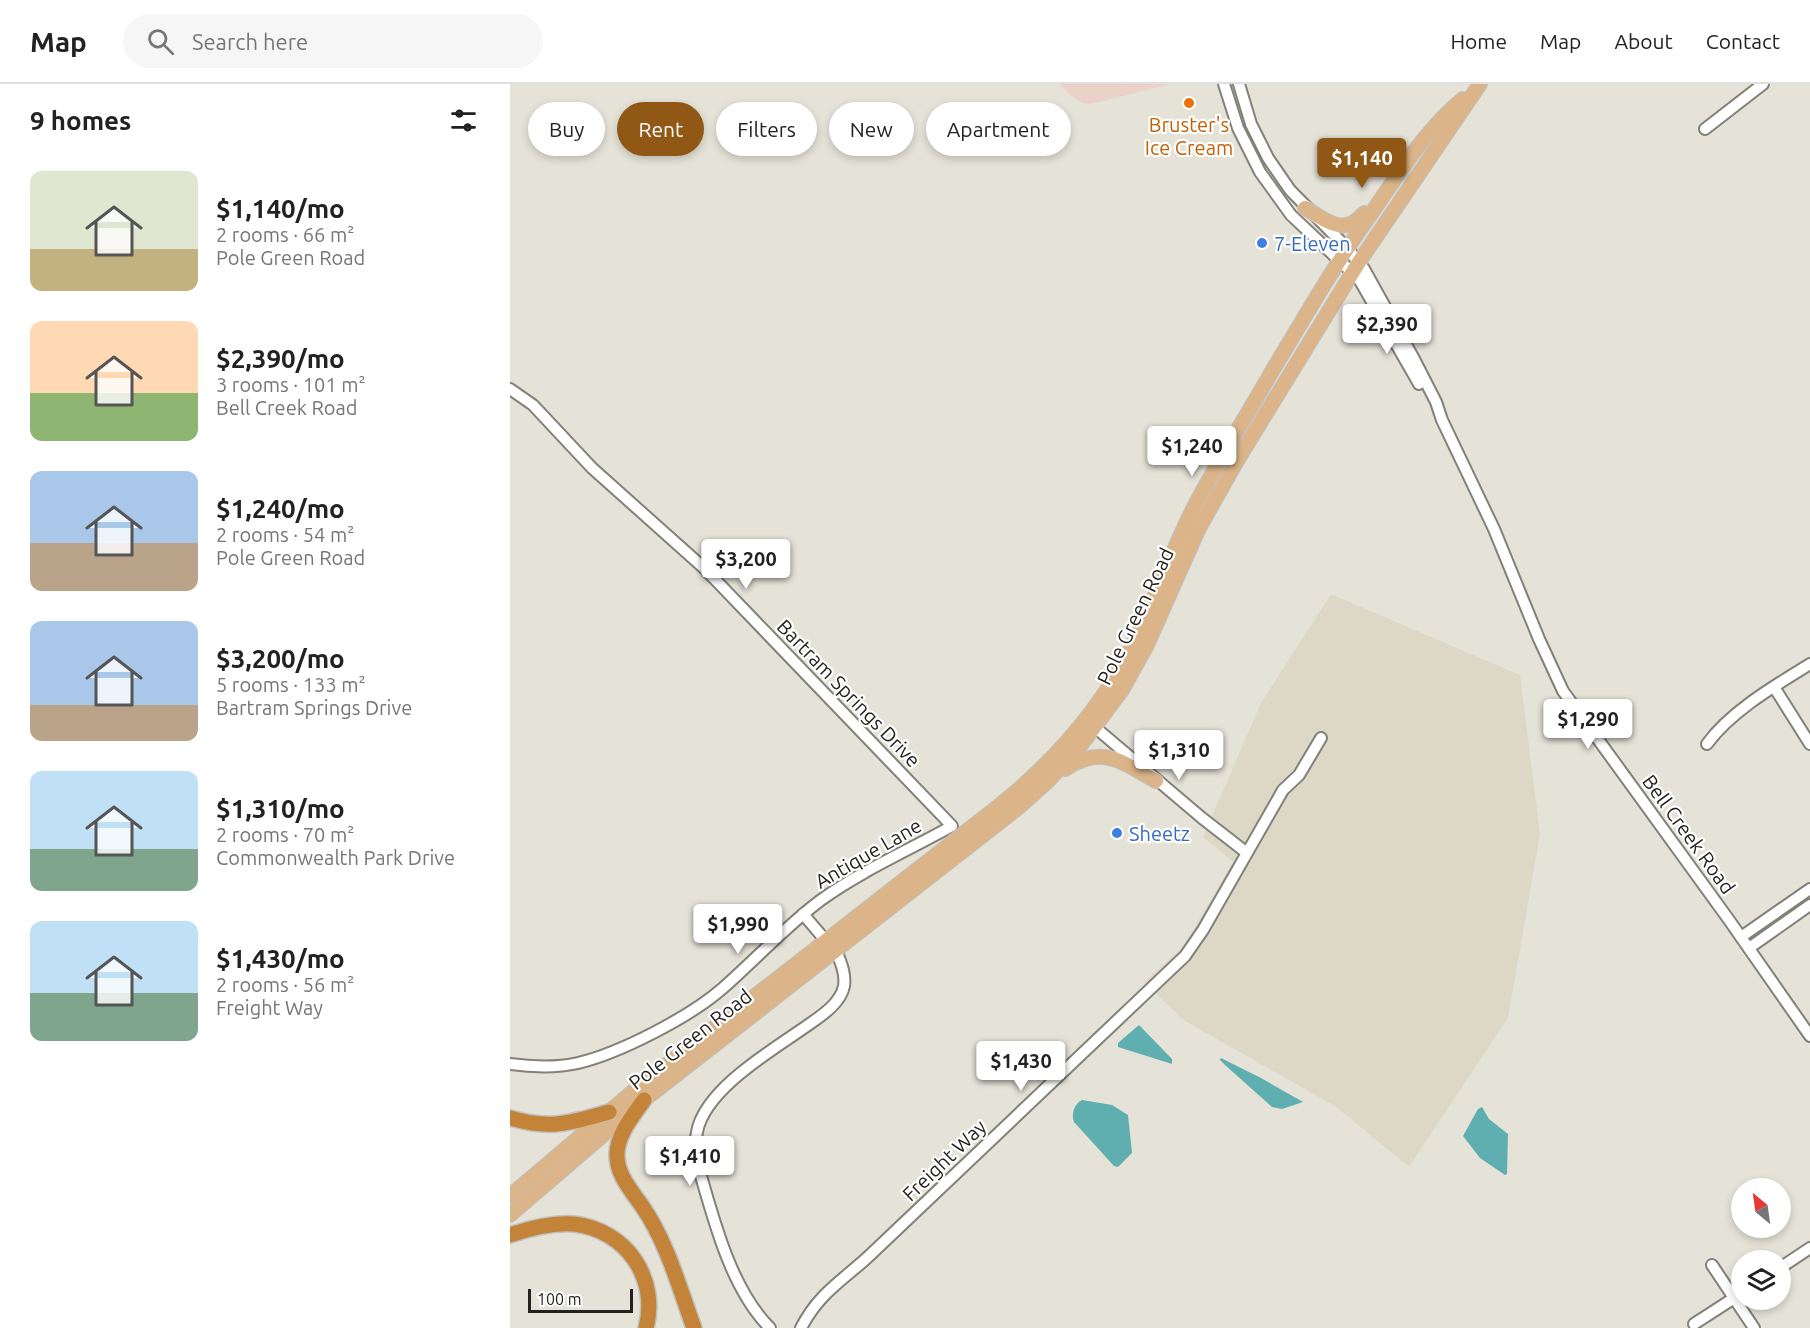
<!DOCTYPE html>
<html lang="en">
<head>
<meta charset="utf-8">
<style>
	:root { --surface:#fff; --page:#f6f6f6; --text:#222; --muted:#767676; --line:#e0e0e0; --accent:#915715 }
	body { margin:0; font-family:Ubuntu,sans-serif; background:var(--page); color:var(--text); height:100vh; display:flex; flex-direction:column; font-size:22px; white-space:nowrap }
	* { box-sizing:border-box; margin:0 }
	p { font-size:20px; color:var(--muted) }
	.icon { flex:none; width:33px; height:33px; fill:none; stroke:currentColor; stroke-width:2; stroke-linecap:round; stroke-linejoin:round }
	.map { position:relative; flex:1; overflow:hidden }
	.drawer { display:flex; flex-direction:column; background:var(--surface); width:510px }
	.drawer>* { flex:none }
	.hud { position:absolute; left:18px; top:18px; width:570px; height:54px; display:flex; gap:12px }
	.needle { width:39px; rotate:331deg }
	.tools { position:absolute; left:1221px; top:1094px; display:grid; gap:12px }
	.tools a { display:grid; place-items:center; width:60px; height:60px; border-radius:50%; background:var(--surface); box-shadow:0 3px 9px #0003; font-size:30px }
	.scale { position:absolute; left:18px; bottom:15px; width:105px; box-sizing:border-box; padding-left:6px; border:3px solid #23221e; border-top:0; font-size:16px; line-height:21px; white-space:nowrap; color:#23221e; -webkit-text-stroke:4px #fff; paint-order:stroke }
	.price { position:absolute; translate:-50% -51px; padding:0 14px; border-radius:6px; background:#fff; color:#222; font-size:20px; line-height:39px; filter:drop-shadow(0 2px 3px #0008) }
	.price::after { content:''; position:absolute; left:50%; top:36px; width:18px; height:14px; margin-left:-9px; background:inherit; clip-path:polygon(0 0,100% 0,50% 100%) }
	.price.selected { background:var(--accent); color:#fff }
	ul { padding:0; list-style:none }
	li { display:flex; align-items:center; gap:18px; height:150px; padding:0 30px }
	li span { display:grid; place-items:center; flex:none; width:168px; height:120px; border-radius:12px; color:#555 }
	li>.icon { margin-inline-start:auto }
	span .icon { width:72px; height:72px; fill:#fffc; stroke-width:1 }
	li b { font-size:26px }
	h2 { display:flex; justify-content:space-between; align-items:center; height:72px; padding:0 30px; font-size:26px }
	.pill { padding:0 21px; border-radius:27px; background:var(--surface); box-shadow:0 3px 9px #0003; font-size:21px; line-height:54px }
	.pill.selected { background:var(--accent); color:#fff }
	header { display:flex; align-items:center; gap:36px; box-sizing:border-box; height:84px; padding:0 30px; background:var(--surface); border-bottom:2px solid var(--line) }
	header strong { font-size:28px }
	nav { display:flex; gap:33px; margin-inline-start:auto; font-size:21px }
	.search { width:420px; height:54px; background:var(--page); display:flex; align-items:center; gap:15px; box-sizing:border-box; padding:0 21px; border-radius:33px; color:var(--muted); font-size:22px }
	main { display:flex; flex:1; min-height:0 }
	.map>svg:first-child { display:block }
	.commercial { fill:#ebd2c9 }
	.built { fill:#ddd8c6 }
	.water { fill:#5fafb0 }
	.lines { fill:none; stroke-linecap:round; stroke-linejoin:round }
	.minor-casing { stroke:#838077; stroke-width:14 }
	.major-casing { stroke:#c1c1c0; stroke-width:16 }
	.highway-casing { stroke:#c1c1c0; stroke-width:18 }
	.minor { stroke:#fff; stroke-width:10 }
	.major { stroke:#dbb589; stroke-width:14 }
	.highway { stroke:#c3843a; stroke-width:15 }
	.food-dot { fill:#e8710a; stroke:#fff; stroke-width:2 }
	.shop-dot { fill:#3f7fe0; stroke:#fff; stroke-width:2 }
	.labels { text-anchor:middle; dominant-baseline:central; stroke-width:4.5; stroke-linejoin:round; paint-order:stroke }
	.food-label { font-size:20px; fill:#c56008; stroke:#fff }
	.shop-label { font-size:20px; fill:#366cbe; stroke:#fff; text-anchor:start }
	.street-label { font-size:20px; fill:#23221e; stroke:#fff }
</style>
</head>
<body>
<header>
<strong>Map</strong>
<div class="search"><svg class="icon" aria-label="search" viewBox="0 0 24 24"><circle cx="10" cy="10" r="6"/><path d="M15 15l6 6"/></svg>Search here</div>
<nav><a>Home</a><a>Map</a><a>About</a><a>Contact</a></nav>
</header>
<main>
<section class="drawer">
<h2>9 homes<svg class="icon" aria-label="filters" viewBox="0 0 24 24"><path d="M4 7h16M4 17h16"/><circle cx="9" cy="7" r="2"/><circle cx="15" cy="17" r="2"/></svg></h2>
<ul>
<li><span style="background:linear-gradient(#dfe7d0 65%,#c2b280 0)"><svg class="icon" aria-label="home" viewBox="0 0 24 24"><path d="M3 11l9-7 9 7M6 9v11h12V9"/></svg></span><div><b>$1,140/mo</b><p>2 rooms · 66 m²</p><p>Pole Green Road</p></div></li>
<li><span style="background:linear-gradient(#ffd9b3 60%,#8fb573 0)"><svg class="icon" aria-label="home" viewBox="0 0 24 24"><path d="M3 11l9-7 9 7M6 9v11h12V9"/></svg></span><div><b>$2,390/mo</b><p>3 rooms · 101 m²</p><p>Bell Creek Road</p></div></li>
<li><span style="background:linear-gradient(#a9c7e8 60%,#b9a48a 0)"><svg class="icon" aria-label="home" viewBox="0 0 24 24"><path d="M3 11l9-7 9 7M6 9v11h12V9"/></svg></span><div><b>$1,240/mo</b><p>2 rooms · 54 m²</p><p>Pole Green Road</p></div></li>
<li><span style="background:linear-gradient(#a9c7e8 70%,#b9a48a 0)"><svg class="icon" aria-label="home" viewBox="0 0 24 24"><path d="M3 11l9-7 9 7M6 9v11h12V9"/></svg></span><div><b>$3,200/mo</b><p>5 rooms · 133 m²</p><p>Bartram Springs Drive</p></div></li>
<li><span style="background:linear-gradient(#bfe0f5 65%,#7fa58c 0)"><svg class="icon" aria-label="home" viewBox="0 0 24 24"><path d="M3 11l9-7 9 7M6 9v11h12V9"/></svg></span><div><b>$1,310/mo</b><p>2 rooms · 70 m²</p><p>Commonwealth Park Drive</p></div></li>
<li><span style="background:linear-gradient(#bfe0f5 60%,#7fa58c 0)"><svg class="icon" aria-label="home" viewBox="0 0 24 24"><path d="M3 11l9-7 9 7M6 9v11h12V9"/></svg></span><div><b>$1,430/mo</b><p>2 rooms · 56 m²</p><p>Freight Way</p></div></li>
</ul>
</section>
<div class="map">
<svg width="1300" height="1244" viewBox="0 0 1300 1244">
	<rect width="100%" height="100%" fill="#e5e2d7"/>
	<!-- commercial -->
	<polygon class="commercial" points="550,0 660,0 581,20 573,19 561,12"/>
	<!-- built -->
	<polygon class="built" points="821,510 1010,591 1030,750 998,934 899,1083 825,1022 675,937 634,898 673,863 723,778 693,753 751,619"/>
	<!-- water -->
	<g class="water">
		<polygon points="629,941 662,975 662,980 608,963 608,959"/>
		<polygon points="711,974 751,994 793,1018 772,1025 762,1023 715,981 710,976"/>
		<path d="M572 1016 602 1021 618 1031 622 1069 608 1083 604 1082 564 1038C561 1030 564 1020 572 1016Z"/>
		<polygon points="972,1023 979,1035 998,1050 997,1090 995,1091 970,1074 953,1052 968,1025"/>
	</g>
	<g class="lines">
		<defs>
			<g id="minor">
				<polyline points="714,0 728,44 750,88 781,131 849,195 909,300"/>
				<polyline points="729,0 741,40 758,74 780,106 837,164 854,185 904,275 926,318 932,336 984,445 1029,555 1053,607 1219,836 1300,952"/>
				<polyline points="1195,45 1253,0"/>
				<path d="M0 305 23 321 82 384 195 485 442 742C399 766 351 787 311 816 276 842 246 875 213 904 180 933 110 969 68 979 46 984 22 983 0 980"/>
				<polyline points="1264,603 1300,660"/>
				<polyline points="580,639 692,734 737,769"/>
				<path d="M1197 660C1221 627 1266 601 1300 580"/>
				<polyline points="293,830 316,857"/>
				<polyline points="1231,853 1300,805"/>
				<polyline points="1239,864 1300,821"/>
				<polyline points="1202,1181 1244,1244"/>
				<polyline points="1270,1184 1300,1164"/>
				<polyline points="1184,1240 1232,1209"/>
				<path d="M260 1244C221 1205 204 1137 189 1085 187 1073 184 1061 187 1048 195 1004 266 964 301 939 314 930 331 918 334 902 336 889 330 877 326 866"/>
				<path d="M291 1244C309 1209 332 1197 359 1172L675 872 693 846 773 706 789 691 811 654"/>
			</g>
			<g id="major">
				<path d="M795 124C816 136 834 154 854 129"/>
				<path d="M555 685C593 660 611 678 646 697"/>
				<path d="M0 1112 127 1004 490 721C543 678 589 627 620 566 643 520 660 471 683 425 708 377 737 331 764 284 796 231 827 177 863 127 890 88 916 45 953 15"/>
				<polyline points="0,1131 134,1016 509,723 538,697 571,661 612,606 637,561 689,444 728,375 849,178 970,0"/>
			</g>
			<g id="highway">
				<path d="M134 1016C123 1032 108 1049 107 1069 106 1090 121 1106 132 1122 157 1158 169 1203 184 1244"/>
				<path d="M0 1034C41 1046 59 1039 99 1028"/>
				<path d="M0 1151C20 1144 42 1138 64 1140 116 1146 149 1194 136 1244"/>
			</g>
		</defs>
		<!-- minor casing -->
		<use href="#minor" class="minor-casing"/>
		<!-- major casing -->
		<use href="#major" class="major-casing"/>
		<!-- highway casing -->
		<use href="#highway" class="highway-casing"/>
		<!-- minor -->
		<use href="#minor" class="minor"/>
		<!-- major -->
		<use href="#major" class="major"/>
		<!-- highway -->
		<use href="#highway" class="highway"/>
	</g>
	<!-- markers -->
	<circle class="food-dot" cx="679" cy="19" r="6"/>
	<g class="shop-dot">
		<circle cx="752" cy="159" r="6"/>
		<circle cx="607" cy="749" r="6"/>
	</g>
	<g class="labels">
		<!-- food labels -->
		<g class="food-label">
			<text x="679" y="40">Bruster's<tspan x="679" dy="23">Ice Cream</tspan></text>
		</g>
		<!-- shop labels -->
		<g class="shop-label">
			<text x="764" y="159">7-Eleven</text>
			<text x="619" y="749">Sheetz</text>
		</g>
		<!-- street labels -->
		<g class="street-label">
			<text transform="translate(625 532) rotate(-64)">Pole Green Road</text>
			<text transform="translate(339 609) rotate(46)">Bartram Springs Drive</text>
			<text transform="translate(1179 750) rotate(54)">Bell Creek Road</text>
			<text transform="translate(358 769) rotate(-30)">Antique Lane</text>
			<text transform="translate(180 955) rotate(-38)">Pole Green Road</text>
			<text transform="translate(434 1076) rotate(-44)">Freight Way</text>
		</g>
	</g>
</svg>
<div class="tools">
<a><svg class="needle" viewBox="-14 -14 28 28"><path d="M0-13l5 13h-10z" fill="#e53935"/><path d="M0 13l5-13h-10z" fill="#767676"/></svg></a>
<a><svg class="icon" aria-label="layers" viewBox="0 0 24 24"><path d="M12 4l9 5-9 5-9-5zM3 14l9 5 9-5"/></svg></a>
</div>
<div class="scale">100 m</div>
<b class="price selected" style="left:852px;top:105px">$1,140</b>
<b class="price" style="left:877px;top:271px">$2,390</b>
<b class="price" style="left:682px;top:393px">$1,240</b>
<b class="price" style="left:236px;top:506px">$3,200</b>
<b class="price" style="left:1078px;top:666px">$1,290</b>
<b class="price" style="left:669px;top:697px">$1,310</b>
<b class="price" style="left:228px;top:871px">$1,990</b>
<b class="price" style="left:511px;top:1008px">$1,430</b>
<b class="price" style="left:180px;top:1103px">$1,410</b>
<div class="hud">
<a class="pill">Buy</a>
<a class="pill selected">Rent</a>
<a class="pill">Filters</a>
<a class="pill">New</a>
<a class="pill">Apartment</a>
</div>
</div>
</main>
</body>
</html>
